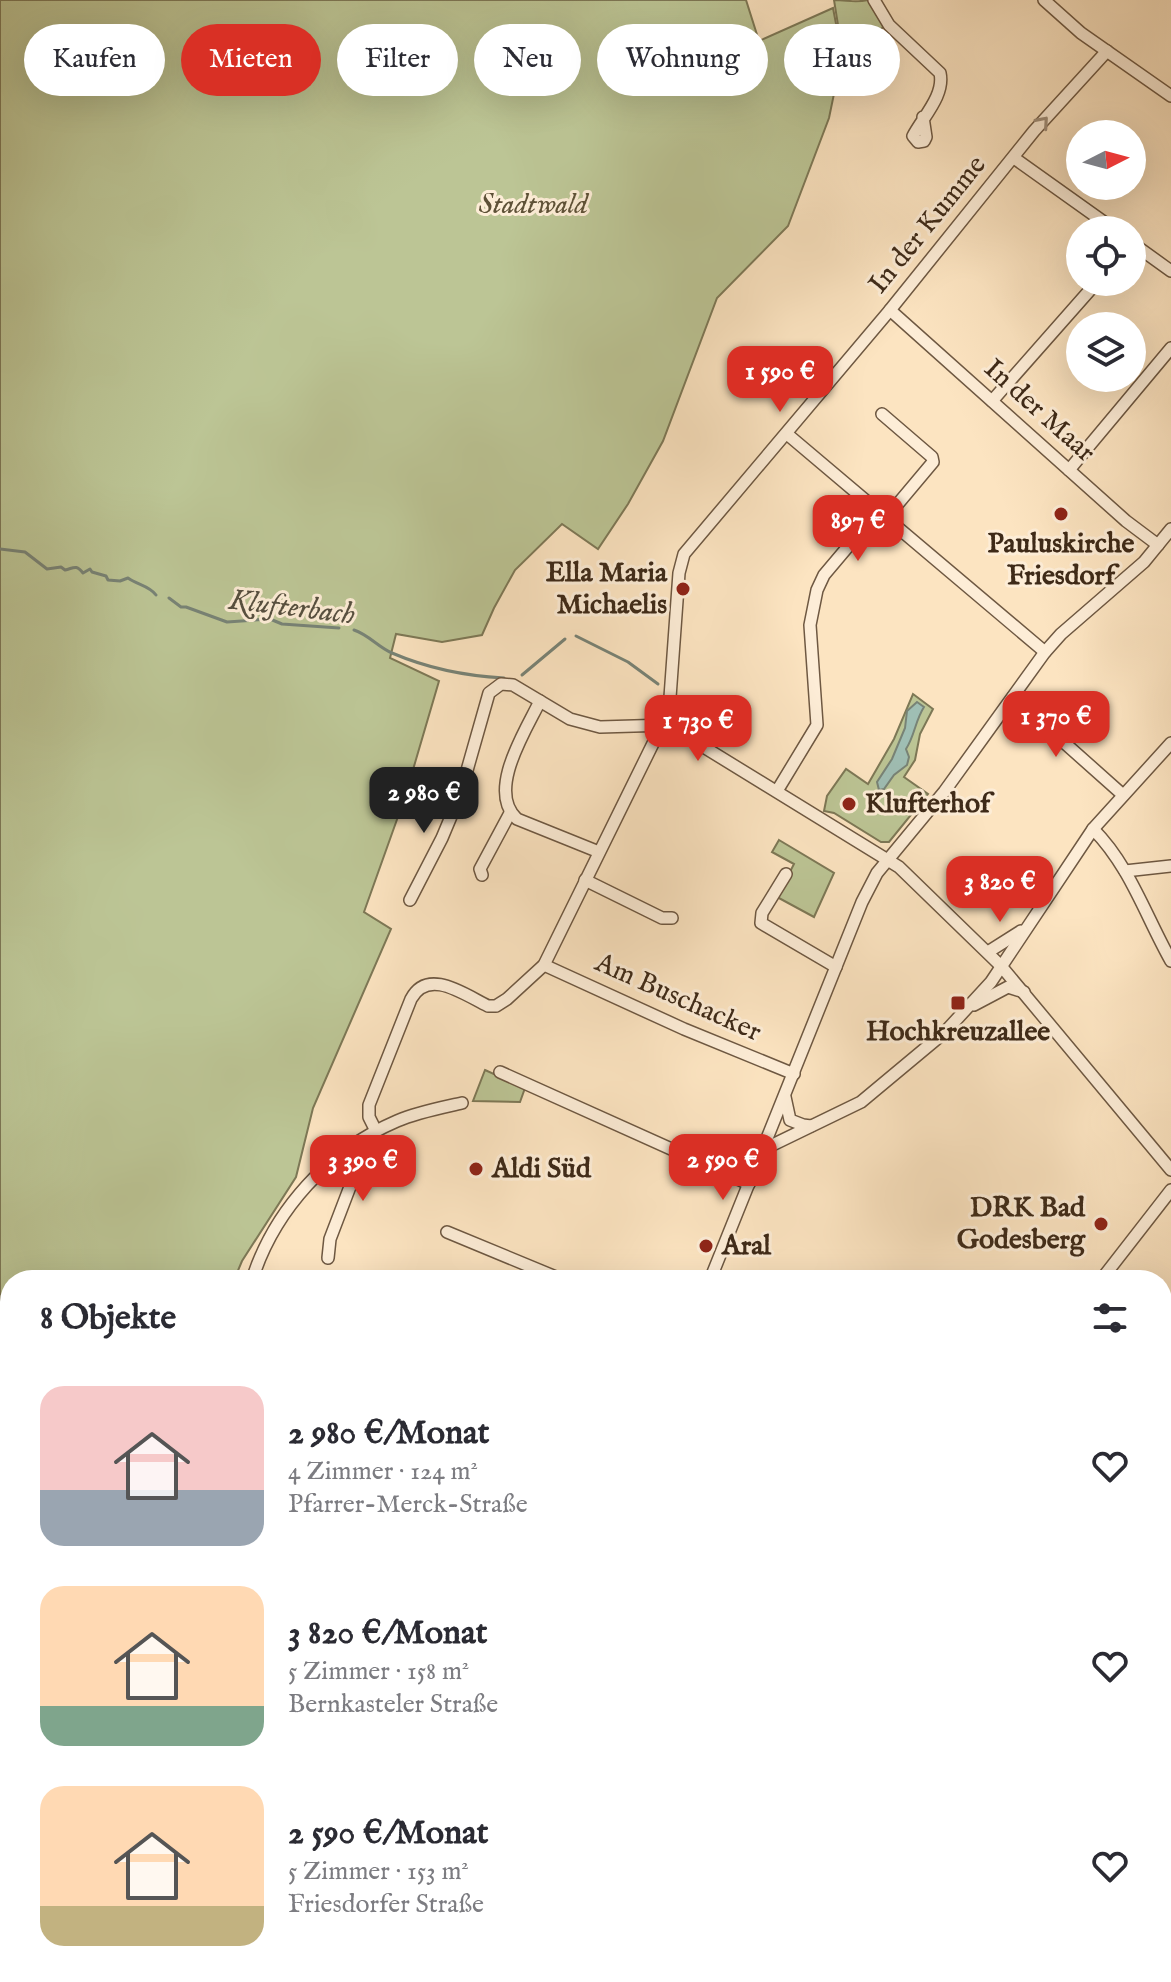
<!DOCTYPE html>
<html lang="de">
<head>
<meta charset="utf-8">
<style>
	:root { --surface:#fff; --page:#f2f2f3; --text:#2b2b33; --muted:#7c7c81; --accent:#d93025 }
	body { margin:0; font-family:"IM FELL English",serif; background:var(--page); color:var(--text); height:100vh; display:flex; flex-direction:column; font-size:30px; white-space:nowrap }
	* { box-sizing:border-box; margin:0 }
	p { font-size:26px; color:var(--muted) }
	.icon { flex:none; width:44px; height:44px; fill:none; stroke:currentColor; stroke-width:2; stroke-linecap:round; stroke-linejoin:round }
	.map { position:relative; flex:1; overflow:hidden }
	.sheet { position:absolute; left:0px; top:1270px; width:1172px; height:712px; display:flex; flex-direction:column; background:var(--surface); border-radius:32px 32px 0 0; box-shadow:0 8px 32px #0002 }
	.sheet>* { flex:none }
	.banner { position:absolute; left:24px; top:24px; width:1124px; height:72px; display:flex; gap:16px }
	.needle { width:52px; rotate:84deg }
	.controls { position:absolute; left:1066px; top:120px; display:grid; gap:16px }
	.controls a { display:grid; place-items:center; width:80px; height:80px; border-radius:50%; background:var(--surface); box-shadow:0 8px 32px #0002; font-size:40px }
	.price { position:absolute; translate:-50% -68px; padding:0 18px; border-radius:16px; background:var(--accent); color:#fff; font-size:26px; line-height:52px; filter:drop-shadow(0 2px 4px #0008) }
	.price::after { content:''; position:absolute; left:50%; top:48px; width:24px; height:18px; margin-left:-12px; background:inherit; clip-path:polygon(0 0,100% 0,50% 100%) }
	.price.active { background:#222; color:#fff }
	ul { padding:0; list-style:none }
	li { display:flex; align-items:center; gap:24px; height:200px; padding:0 40px }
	li span { display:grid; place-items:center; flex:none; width:224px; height:160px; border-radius:24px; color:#555 }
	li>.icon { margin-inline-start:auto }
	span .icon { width:96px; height:96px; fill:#fffc; stroke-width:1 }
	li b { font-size:34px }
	h2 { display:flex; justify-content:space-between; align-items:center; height:96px; padding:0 40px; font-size:34px }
	.chip { padding:0 28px; border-radius:36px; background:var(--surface); box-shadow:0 8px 32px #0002; font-size:28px; line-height:72px }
	.chip.active { background:var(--accent); color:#fff }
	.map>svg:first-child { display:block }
	.green { fill:#bcc595; stroke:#7d7856; stroke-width:2 }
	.water { fill:#9fbeb4; stroke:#788376; stroke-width:2 }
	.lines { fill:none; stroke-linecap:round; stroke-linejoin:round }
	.stream { stroke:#788376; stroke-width:3 }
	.minor-casing { stroke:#6e5842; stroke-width:14 }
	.major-casing { stroke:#3e2a18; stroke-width:17 }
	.minor { stroke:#fdedd7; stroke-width:11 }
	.major { stroke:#eec280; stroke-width:14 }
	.tram { stroke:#3e2a18; stroke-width:2 }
	.rail-casing { stroke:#3e2a18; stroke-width:6 }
	.rail { stroke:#fdedd7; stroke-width:3; stroke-dasharray:9; stroke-linecap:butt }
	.oneway { stroke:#9e8c78 }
	.poi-dot { fill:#8f2418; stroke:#fdedd7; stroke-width:3 }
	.labels { text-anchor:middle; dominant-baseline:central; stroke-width:6; stroke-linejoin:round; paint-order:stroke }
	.park-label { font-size:28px; font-style:italic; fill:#5e5137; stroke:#fdedd7 }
	.street-label { font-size:28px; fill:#3e2a18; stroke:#fdedd7 }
	.poi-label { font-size:28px; font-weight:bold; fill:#3e2a18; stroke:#fdedd7; text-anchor:start }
	.water-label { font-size:30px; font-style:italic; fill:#564f3f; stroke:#fdedd7 }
</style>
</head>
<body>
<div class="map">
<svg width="1171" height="1982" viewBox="0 0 1171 1982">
	<rect width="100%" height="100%" fill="#fce4c1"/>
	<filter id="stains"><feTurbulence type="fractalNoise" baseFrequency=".0025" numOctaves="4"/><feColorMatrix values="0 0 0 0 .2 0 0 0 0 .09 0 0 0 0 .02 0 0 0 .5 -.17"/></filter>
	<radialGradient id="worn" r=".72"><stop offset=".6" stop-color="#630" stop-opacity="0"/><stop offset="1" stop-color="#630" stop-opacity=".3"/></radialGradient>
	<!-- green -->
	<g class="green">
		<polygon points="0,0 746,0 759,41 833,8 842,55 829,118 788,226 717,298 663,441 628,504 598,549 562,524 515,570 494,608 482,635 442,642 396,634 390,658 439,681 405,797 364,912 391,929 313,1108 296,1177 242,1261 234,1280 10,1280 10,1972 14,1972 13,1982 0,1982"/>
		<path d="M834 0C848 0 854 3 868 0L884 26 859 54 842 50Z"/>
		<polygon points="913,694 933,709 920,734 915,760 904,777 928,794 889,842 881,842 834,813 824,811 827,796 846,769 868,784 894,739"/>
		<polygon points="779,840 834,873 814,917 777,897 794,864 772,852"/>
		<polygon points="485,1070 525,1088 520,1102 473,1101"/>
	</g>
	<!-- water -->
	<path class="water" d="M917 702 924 707C915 721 915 735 906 749L909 757 907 765 894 775 884 789 879 790 877 782 892 759 905 728 907 711Z"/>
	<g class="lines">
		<!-- stream -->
		<g class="stream">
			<path d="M0 549 25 552 47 569 61 567 65 570C74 568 76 564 83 573L90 569 92 572 106 576 108 580 120 581 128 578C138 585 150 586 156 595"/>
			<polyline points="169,598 181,607 186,607 227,622 270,619 282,624 339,628"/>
			<path d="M354 630C369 635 378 647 392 653 427 668 466 676 504 678"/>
			<polyline points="576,636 628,662 658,684"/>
			<polyline points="522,675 565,639"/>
		</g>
		<defs>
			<g id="minor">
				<path d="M874 0 889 25 940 73C945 95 923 117 913 136L918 142 924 141 926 137 923 117"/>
				<polyline points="1044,0 1081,33 1171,96"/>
				<polyline points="1014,158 1115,230"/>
				<polyline points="1132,243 1171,271"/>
				<polyline points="890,310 1126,521 1158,545"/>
				<polyline points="992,401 1097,282"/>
				<polyline points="882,414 932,457 933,462 886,518"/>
				<polyline points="787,434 1045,652"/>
				<polyline points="1069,470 1171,348"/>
				<polyline points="1013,697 1123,795"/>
				<path d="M540 701C526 730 486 791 517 819L599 852"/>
				<polyline points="777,791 817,725 810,625 817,590 824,575 878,511"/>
				<path d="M1093 829C1130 866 1146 917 1171 961"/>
				<polyline points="1125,871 1171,866"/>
				<polyline points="786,874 762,913 761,923 836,967"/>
				<polyline points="482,875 480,869 510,813"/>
				<polyline points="585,880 662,918 672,918"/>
				<polyline points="410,900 442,838 460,795 489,693 501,684 513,685 570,719 600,727 668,725 899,867 1001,966 1171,1170"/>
				<polyline points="988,952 1021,931"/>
				<polyline points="544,965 684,1029 794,1074"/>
				<polyline points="974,1005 1008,987 1024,992"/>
				<polyline points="500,1072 749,1184"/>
				<polyline points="785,1097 790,1120 803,1125 811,1126"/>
				<path d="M376 1131 369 1117V1105L411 999C428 967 465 995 488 1006H496L507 999 544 965 669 711 679 573 684 554 890 310 1034 131 1107 51"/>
				<polyline points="762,1150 861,1102 945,1032 991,982 1093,829 1171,743"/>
				<polyline points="447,1232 563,1280"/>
				<polyline points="328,1258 330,1239 356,1171 352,1147"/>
				<path d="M252 1280C274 1210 329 1150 397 1121 418 1112 440 1108 462 1103"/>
				<polyline points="710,1280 862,902 877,873 944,792 1045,652 1061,634 1144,562 1171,529"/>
				<polyline points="1101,1280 1171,1190"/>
				<polyline points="195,1972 214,1982"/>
				<polyline points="442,1972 461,1982"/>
				<polyline points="279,1982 283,1972"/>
				<polyline points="669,1982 677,1972"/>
				<polyline points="872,1982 876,1972"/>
				<polyline points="884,1982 891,1972"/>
			</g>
			<g id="major">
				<polyline points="1162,1504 1171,1497"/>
				<polyline points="1162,1754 1171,1747"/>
				<polyline points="1162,1786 1171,1779"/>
				<polyline points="952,1982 961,1972"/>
				<polyline points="965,1982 974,1972"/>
			</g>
		</defs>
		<!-- minor casing -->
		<use href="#minor" class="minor-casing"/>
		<!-- major casing -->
		<use href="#major" class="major-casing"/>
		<!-- minor -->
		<use href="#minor" class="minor"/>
		<!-- major -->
		<use href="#major" class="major"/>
		<!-- tram -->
		<polyline class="tram" points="1162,1772 1171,1765"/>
		<defs>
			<g id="rail">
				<polyline points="1162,1684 1171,1673"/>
				<polyline points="918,1982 926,1972"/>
			</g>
		</defs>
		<!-- rail casing -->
		<use href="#rail" class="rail-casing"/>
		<!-- rail -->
		<use href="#rail" class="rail"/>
	</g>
	<!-- one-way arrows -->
	<defs><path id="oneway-chevron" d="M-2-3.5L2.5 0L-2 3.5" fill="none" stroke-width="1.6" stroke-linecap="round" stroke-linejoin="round" transform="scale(2)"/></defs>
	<use class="oneway" href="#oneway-chevron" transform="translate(1043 122) rotate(-49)"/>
	<!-- markers -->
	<g class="poi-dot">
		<circle cx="1061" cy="514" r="8"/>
		<circle cx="683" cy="589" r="8"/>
		<circle cx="849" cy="804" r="8"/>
		<rect x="950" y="995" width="16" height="16" rx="4"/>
		<circle cx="476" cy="1169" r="8"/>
		<circle cx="1101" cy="1224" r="8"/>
		<circle cx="706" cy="1246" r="8"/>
	</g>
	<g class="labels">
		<!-- park labels -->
		<g class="park-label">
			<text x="533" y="205">Stadtwald</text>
		</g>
		<!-- street labels -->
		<g class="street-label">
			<text transform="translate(928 225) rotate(-51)">In der Kumme</text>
			<text transform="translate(1039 411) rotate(42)">In der Maar</text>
			<text transform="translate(678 998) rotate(24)">Am Buschacker</text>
		</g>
		<!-- poi labels -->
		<g class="poi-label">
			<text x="1061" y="544" text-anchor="middle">Pauluskirche<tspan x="1061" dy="32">Friesdorf</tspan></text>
			<text x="667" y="573" text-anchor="end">Ella Maria<tspan x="667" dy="32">Michaelis</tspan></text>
			<text x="865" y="804">Klufterhof</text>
			<text x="958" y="1032" text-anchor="middle">Hochkreuzallee</text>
			<text x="492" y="1169">Aldi Süd</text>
			<text x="1085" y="1208" text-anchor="end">DRK Bad<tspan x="1085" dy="32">Godesberg</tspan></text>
			<text x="722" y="1246">Aral</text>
		</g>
		<!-- water labels -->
		<g class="water-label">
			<text transform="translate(292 608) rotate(7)">Klufterbach</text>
		</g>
	</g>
	<rect width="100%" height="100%" filter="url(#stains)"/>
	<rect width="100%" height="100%" fill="url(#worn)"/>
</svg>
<div class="controls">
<a><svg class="needle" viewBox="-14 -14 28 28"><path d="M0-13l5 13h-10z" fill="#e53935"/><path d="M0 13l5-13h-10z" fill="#7c7c81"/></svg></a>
<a><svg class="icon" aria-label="locate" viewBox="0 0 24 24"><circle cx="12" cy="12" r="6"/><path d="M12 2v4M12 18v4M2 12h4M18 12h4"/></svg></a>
<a><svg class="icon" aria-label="layers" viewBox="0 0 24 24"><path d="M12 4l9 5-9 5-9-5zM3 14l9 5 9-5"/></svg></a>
</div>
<b class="price" style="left:780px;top:414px">1 590 €</b>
<b class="price" style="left:858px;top:563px">897 €</b>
<b class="price" style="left:1056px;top:759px">1 370 €</b>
<b class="price" style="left:698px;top:763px">1 730 €</b>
<b class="price active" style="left:424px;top:835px">2 980 €</b>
<b class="price" style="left:1000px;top:924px">3 820 €</b>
<b class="price" style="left:723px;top:1202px">2 590 €</b>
<b class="price" style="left:363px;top:1203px">3 390 €</b>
<div class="banner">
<a class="chip">Kaufen</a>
<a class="chip active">Mieten</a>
<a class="chip">Filter</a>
<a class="chip">Neu</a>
<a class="chip">Wohnung</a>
<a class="chip">Haus</a>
</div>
<section class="sheet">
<h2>8 Objekte<svg class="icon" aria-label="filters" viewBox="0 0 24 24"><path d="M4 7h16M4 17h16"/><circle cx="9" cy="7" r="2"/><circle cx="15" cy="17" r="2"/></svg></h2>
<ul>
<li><span style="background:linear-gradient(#f6c9c9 65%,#9aa5b1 0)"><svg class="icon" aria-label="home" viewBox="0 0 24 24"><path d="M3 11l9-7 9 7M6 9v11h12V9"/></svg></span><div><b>2 980 €/Monat</b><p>4 Zimmer · 124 m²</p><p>Pfarrer-Merck-Straße</p></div><svg class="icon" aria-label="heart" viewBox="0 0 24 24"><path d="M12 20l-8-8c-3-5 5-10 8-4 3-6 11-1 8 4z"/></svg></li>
<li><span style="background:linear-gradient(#ffd9b3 75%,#7fa58c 0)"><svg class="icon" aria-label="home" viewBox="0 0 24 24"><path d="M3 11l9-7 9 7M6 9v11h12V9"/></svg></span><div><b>3 820 €/Monat</b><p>5 Zimmer · 158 m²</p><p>Bernkasteler Straße</p></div><svg class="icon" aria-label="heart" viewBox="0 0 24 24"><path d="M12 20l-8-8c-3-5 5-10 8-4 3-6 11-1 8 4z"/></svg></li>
<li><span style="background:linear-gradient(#ffd9b3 75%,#c2b280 0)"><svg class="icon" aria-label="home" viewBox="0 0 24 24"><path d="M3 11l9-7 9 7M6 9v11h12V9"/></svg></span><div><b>2 590 €/Monat</b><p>5 Zimmer · 153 m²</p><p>Friesdorfer Straße</p></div><svg class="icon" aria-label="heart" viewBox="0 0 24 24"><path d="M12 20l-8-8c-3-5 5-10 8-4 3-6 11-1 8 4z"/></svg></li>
</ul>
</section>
</div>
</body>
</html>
